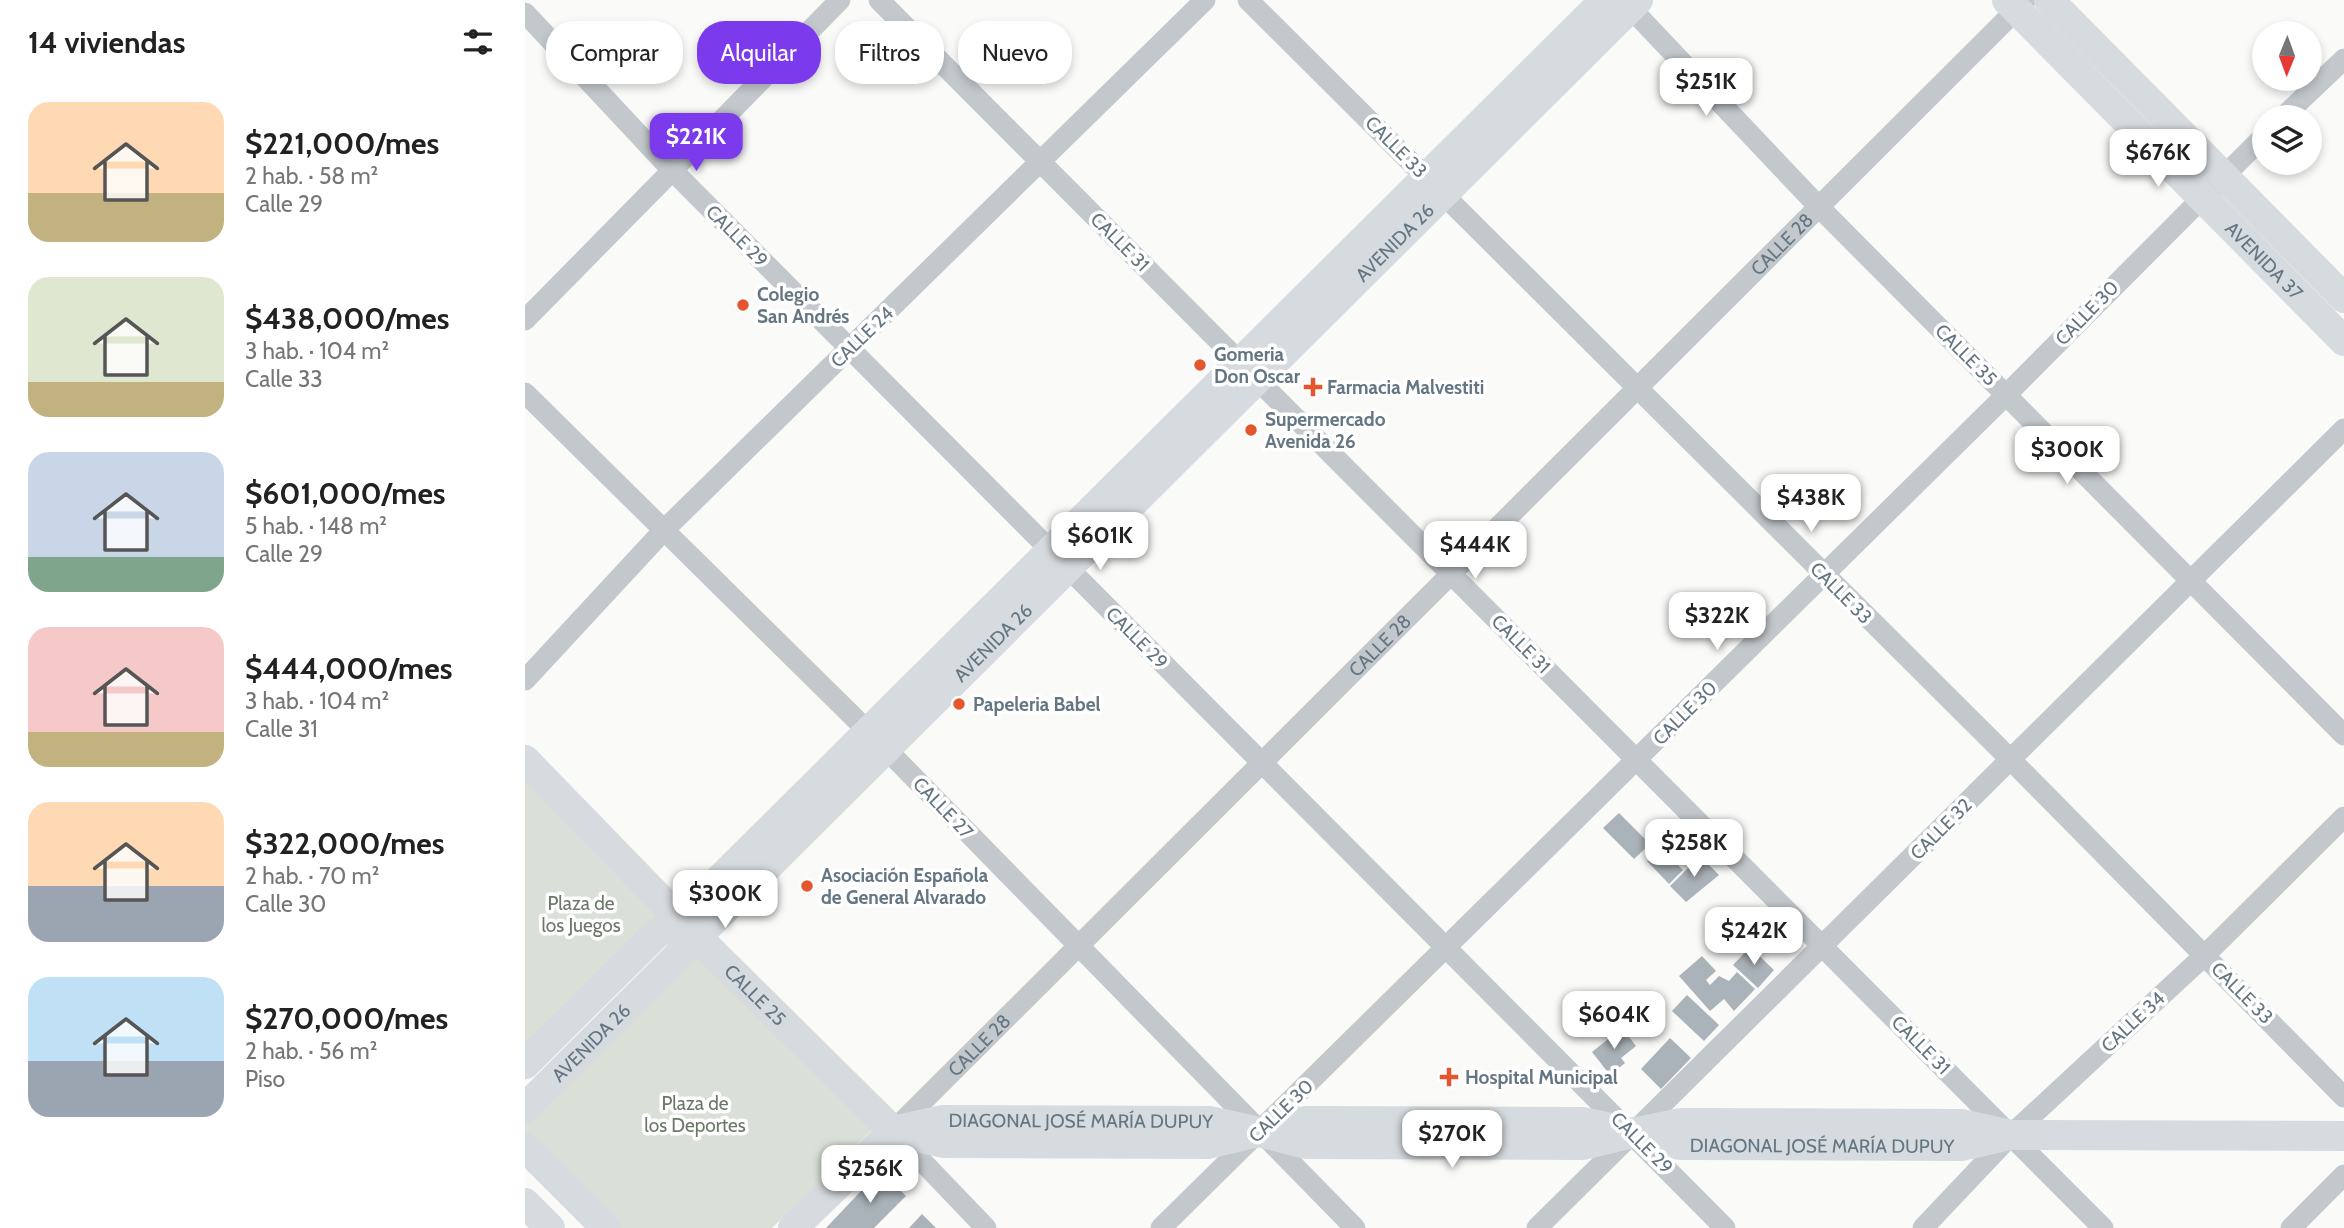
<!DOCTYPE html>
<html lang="es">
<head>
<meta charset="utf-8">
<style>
	:root { --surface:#fff; --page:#f6f6f6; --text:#222; --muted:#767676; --accent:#7c3aed }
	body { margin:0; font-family:Cabin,sans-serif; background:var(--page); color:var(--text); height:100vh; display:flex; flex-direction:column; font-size:26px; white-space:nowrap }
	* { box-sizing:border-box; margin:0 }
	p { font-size:23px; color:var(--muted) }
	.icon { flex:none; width:38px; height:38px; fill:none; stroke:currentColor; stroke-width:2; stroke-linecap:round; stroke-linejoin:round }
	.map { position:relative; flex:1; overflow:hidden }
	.drawer { display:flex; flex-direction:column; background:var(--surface); width:525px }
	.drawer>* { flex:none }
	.top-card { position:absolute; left:21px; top:21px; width:665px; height:63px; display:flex; gap:14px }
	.needle { width:46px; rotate:181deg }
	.fabs { position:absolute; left:1727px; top:21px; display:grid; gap:14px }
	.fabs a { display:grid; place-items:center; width:70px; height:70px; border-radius:50%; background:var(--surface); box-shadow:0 4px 10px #0003; font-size:35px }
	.price { position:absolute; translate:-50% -60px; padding:0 16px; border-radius:14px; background:#fff; color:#222; font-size:23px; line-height:46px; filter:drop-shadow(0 2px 4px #0008) }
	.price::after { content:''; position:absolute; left:50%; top:42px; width:21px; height:16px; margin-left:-10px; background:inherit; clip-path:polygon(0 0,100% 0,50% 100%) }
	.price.on { background:var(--accent); color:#fff }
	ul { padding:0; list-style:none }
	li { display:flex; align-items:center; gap:21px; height:175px; padding:0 28px }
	li span { display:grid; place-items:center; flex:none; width:196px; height:140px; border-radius:21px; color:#555 }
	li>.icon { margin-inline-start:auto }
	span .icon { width:84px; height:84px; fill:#fffc; stroke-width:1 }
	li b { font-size:30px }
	h2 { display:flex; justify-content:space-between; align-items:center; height:84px; padding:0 28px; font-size:30px }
	.pill { padding:0 24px; border-radius:28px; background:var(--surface); box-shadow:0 4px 10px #0003; font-size:24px; line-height:63px }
	.pill.on { background:var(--accent); color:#fff }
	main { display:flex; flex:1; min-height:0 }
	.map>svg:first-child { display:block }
	.green { fill:#dadfd7 }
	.building { fill:#aab3b9 }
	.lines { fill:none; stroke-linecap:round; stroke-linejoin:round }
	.street { stroke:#c3c8cc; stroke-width:21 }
	.secondary { stroke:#d6dbdf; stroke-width:30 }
	.poi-dot { fill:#e4572e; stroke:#fff; stroke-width:2.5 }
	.labels { text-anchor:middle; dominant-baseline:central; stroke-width:7; stroke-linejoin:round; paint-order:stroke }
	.street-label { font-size:19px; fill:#657683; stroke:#fff }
	.poi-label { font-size:19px; font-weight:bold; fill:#657683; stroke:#fff; text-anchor:start }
	.park-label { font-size:19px; fill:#687a64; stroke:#fff }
</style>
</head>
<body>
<main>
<section class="drawer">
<h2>14 viviendas<svg class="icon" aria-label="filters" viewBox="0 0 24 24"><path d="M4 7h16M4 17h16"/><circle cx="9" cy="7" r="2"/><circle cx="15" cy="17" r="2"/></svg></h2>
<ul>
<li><span style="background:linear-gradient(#ffd9b3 65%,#c2b280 0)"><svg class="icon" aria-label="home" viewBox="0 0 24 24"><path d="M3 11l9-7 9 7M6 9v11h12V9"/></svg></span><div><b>$221,000/mes</b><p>2 hab. · 58 m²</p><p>Calle 29</p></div></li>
<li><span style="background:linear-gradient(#dfe7d0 75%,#c2b280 0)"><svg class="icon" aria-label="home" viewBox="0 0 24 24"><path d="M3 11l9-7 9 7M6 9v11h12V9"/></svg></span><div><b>$438,000/mes</b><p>3 hab. · 104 m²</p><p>Calle 33</p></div></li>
<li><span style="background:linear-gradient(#c9d6e8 75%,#7fa58c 0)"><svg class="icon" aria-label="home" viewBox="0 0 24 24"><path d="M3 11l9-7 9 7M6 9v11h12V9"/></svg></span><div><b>$601,000/mes</b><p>5 hab. · 148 m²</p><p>Calle 29</p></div></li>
<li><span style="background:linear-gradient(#f6c9c9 75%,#c2b280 0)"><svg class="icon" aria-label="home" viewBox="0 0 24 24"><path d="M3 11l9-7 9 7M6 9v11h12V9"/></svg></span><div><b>$444,000/mes</b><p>3 hab. · 104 m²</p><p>Calle 31</p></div></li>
<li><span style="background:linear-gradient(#ffd9b3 60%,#9aa5b1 0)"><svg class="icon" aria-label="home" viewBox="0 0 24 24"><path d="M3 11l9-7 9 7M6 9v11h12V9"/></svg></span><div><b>$322,000/mes</b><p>2 hab. · 70 m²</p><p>Calle 30</p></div></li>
<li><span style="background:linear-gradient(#bfe0f5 60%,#9aa5b1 0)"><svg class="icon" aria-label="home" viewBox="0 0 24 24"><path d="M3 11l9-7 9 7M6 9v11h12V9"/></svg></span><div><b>$270,000/mes</b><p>2 hab. · 56 m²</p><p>Piso</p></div></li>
</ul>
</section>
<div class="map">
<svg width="1819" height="1228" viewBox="0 0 1819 1228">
	<rect width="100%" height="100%" fill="#fafaf8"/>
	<!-- green -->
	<g class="green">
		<polygon points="0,778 135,915 0,1048"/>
		<polygon points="171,952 347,1130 247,1228 96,1228 0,1131 0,1120"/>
	</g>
	<!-- building -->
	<g class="building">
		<polygon points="1094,813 1120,839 1140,820 1158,839 1151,846 1161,857 1153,865 1158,870 1144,884 1122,861 1131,852 1125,844 1109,859 1078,828"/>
		<polygon points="1175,856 1194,875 1161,902 1145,886"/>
		<polygon points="1215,914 1229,929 1205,952 1191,938"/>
		<polygon points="1225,947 1249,970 1233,988 1208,965"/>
		<polygon points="1177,956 1191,971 1181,980 1185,985 1194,976 1204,981 1212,972 1230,989 1209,1011 1199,999 1185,1011 1154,976"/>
		<polygon points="1162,995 1194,1025 1179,1041 1147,1011"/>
		<polygon points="1097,1028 1111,1046 1096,1058 1100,1063 1085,1075 1067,1052"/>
		<polygon points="1145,1038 1166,1058 1136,1089 1116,1069"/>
		<polygon points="355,1171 381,1196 349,1228 301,1228"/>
		<polygon points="397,1214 411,1228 384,1228"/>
	</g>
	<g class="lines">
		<!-- street -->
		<g class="street">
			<polyline points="354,0 1578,1228"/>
			<polyline points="723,0 1486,760 1819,1097"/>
			<polyline points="1098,0 1295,208 1819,735"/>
			<polyline points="0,13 146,169 1200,1228"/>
			<polyline points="1758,117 1819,59"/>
			<polyline points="0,320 315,0"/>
			<polyline points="0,393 361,749 830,1228"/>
			<polyline points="0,680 140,529 680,0"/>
			<path id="s1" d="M461 1228 368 1131 1500 1"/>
			<polyline points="636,1228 1481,395 1740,135"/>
			<polyline points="1012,1228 1819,429"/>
			<polyline points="1398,1228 1486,1135 1680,955 1819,817"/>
			<polyline points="1766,1228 1819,1175"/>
		</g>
		<!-- secondary -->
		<g class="secondary">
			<path id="s2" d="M1482 0 1819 341"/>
			<polyline points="1524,0 1819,298"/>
			<path id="s3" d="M0 760 172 937 368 1131"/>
			<polyline points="0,1064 128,937 168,906 1080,0"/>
			<path id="s4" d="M0 1108 1113 0"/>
			<path id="s5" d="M368 1131 418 1120 684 1121 734 1132 781 1121 1058 1122 1108 1133 1156 1123 1436 1124 1486 1135 1819 1136"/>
			<path id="s6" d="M375 1133 418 1143 683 1144 734 1132 781 1144 1058 1145 1108 1133 1155 1145 1436 1146 1480 1136"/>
			<polyline points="0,1147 81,1228"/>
			<polyline points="0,1203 25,1228"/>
			<polyline points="268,1228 368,1131"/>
		</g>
	</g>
	<!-- markers -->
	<g class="poi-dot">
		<circle cx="218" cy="305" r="7"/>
		<circle cx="675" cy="365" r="7"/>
		<path d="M784.5 376.5h7v7h7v7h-7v7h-7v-7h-7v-7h7z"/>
		<circle cx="726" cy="430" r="7"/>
		<circle cx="434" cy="704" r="7"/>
		<circle cx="282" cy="886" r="7"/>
		<path d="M920.5 1066.5h7v7h7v7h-7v7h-7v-7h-7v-7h7z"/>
	</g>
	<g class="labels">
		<!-- street labels -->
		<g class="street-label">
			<text transform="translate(871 147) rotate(45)">CALLE 33</text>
			<text transform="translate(212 236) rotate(45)">CALLE 29</text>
			<text transform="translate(595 242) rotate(45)">CALLE 31</text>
			<text stroke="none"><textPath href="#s4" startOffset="1227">AVENIDA 26</textPath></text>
			<text stroke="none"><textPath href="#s1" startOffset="1390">CALLE 28</textPath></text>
			<text stroke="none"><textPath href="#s2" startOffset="366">AVENIDA 37</textPath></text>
			<text transform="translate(1562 313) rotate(-46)">CALLE 30</text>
			<text transform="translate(337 337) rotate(-44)">CALLE 24</text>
			<text transform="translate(1441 355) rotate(45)">CALLE 35</text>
			<text transform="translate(1316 593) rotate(45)">CALLE 33</text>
			<text transform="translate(612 638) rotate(45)">CALLE 29</text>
			<text stroke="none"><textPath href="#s4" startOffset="660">AVENIDA 26</textPath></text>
			<text transform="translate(996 644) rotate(45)">CALLE 31</text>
			<text stroke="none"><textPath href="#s1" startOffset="822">CALLE 28</textPath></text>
			<text transform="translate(1160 713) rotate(-45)">CALLE 30</text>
			<text transform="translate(418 808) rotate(46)">CALLE 27</text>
			<text transform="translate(1416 829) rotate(-45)">CALLE 32</text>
			<text transform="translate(1717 993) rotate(45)">CALLE 33</text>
			<text stroke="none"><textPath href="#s3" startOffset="329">CALLE 25</textPath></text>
			<text transform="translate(1608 1022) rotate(-43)">CALLE 34</text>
			<text stroke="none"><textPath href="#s4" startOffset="93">AVENIDA 26</textPath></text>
			<text stroke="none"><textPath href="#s1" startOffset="256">CALLE 28</textPath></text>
			<text transform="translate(1396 1045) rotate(45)">CALLE 31</text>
			<text transform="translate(756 1111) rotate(-44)">CALLE 30</text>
			<text stroke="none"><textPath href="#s5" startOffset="189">DIAGONAL JOSÉ MARÍA DUPUY</textPath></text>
			<text transform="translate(1117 1143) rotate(45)">CALLE 29</text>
			<text stroke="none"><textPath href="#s6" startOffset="929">DIAGONAL JOSÉ MARÍA DUPUY</textPath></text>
		</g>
		<!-- poi labels -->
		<g class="poi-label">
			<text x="232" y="294">Colegio<tspan x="232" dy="22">San Andrés</tspan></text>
			<text x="689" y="354">Gomeria<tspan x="689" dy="22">Don Oscar</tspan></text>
			<text x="802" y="387">Farmacia Malvestiti</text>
			<text x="740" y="419">Supermercado<tspan x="740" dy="22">Avenida 26</tspan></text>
			<text x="448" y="704">Papeleria Babel</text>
			<text x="296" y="875">Asociación Española<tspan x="296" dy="22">de General Alvarado</tspan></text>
			<text x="940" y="1077">Hospital Municipal</text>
		</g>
		<!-- park labels -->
		<g class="park-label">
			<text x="56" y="903">Plaza de<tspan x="56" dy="22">los Juegos</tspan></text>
			<text x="170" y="1103">Plaza de<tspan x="170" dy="22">los Deportes</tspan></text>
		</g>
	</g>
</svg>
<div class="fabs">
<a><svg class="needle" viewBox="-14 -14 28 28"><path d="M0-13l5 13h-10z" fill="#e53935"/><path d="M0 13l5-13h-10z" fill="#767676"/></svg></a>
<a><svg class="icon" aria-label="layers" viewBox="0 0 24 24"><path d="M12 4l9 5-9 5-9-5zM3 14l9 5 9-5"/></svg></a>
</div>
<b class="price" style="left:1181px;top:118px">$251K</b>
<b class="price on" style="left:171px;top:173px">$221K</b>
<b class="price" style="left:1633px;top:189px">$676K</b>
<b class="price" style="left:1542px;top:486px">$300K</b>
<b class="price" style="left:1286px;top:534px">$438K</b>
<b class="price" style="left:575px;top:572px">$601K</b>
<b class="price" style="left:950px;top:581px">$444K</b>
<b class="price" style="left:1192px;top:652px">$322K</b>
<b class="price" style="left:1169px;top:879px">$258K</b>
<b class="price" style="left:200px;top:930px">$300K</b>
<b class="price" style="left:1229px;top:967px">$242K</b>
<b class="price" style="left:1089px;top:1051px">$604K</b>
<b class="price" style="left:927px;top:1170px">$270K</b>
<b class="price" style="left:345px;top:1205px">$256K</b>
<div class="top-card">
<a class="pill">Comprar</a>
<a class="pill on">Alquilar</a>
<a class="pill">Filtros</a>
<a class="pill">Nuevo</a>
</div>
</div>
</main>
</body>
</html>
